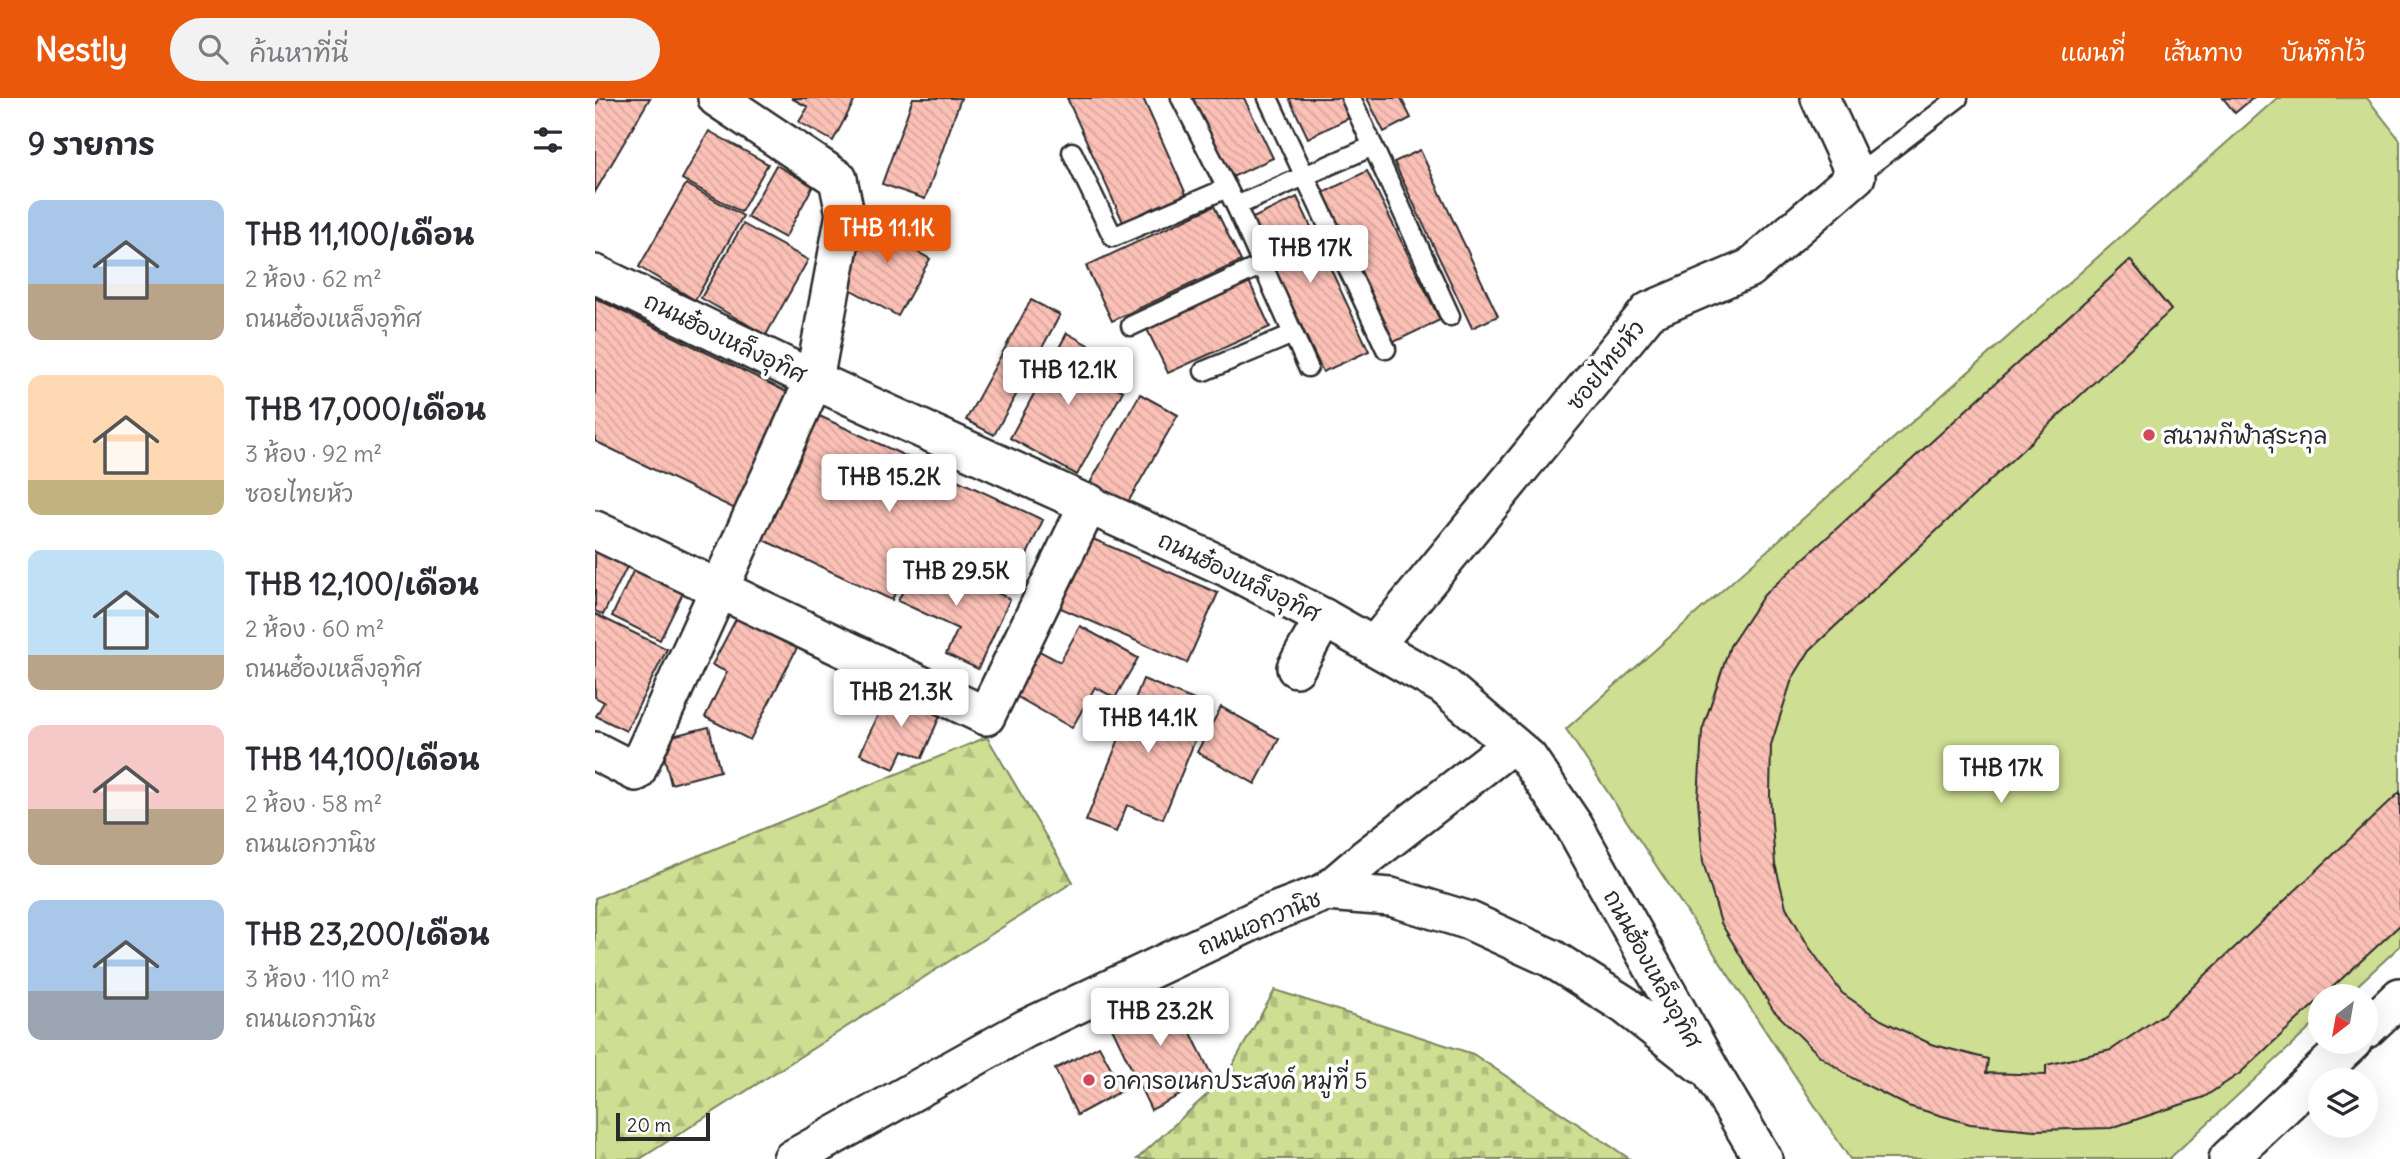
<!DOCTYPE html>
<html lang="th">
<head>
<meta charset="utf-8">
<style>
	:root { --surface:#fff; --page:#f2f2f3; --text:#2b2b33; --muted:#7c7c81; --accent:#ea580c }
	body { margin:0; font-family:Delius,"Playpen Sans Thai",sans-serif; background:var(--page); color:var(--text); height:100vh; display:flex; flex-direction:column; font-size:26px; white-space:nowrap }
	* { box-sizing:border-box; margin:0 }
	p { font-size:23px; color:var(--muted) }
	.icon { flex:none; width:38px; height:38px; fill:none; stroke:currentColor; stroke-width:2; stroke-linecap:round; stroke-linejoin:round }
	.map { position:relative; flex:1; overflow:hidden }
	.sheet { display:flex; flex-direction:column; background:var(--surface); width:595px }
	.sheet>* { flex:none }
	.needle { width:46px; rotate:211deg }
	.controls { position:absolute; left:1713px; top:886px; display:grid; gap:14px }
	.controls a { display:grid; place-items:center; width:70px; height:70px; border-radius:50%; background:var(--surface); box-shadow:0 7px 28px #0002; font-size:35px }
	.scale { position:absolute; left:21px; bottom:18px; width:94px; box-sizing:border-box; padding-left:7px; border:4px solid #2b2b2b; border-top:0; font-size:19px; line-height:24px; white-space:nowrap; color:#2b2b2b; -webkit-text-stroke:5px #fff; paint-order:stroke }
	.price { position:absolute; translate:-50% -60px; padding:0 16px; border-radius:7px; background:#fff; color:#222; font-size:23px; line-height:46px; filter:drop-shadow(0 2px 4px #0008) }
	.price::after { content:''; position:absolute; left:50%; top:42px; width:21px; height:16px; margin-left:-10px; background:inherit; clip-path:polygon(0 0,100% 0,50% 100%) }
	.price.selected { background:var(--accent); color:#fff }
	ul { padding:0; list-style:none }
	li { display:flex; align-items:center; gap:21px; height:175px; padding:0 28px }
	li span { display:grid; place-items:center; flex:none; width:196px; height:140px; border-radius:14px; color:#555 }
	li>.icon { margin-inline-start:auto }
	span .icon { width:84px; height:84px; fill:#fffc; stroke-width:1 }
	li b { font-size:30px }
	h2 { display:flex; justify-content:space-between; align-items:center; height:84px; padding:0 28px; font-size:30px }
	header { display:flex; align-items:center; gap:42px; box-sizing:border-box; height:98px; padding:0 35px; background:var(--accent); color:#fff }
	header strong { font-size:33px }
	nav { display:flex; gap:38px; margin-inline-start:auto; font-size:24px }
	.search { width:490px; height:63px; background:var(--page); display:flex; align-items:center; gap:18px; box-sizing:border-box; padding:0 24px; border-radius:38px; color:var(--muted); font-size:26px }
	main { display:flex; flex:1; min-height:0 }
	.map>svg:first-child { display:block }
	.forest { fill:url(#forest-firs); stroke:#7c845e; stroke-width:2 }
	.cemetery { fill:url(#cemetery-stones); stroke:#7c845e; stroke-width:2 }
	.garden { fill:#cede92; stroke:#7c845e; stroke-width:2 }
	.building { fill:url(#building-back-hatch); stroke:#2b2b2b; stroke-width:2 }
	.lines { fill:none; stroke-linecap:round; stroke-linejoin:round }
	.service-casing { stroke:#2b2b2b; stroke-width:23 }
	.minor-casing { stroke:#2b2b2b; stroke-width:42 }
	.service { stroke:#fff; stroke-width:18 }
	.minor { stroke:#fff; stroke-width:37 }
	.poi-dot { fill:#d1495b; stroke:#fff; stroke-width:2.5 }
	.labels { text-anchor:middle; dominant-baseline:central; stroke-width:7; stroke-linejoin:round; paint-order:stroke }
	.street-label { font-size:23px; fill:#2b2b2b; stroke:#fff }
	.poi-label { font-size:23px; fill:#2b2b2b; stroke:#fff; text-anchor:start }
</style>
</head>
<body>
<header>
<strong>Nestly</strong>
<div class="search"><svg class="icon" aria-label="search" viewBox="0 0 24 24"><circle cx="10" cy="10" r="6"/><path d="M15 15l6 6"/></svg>ค้นหาที่นี่</div>
<nav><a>แผนที่</a><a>เส้นทาง</a><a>บันทึกไว้</a></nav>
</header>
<main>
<section class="sheet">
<h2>9 รายการ<svg class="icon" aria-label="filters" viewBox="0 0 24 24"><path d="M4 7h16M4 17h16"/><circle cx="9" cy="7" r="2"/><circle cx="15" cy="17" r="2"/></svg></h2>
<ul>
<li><span style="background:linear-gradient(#a9c7e8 60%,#b9a48a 0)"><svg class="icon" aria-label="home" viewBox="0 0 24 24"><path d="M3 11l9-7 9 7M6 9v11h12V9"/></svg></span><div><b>THB 11,100/เดือน</b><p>2 ห้อง · 62 m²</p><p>ถนนฮ๋องเหล็งอุทิศ</p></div></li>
<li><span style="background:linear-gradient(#ffd9b3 75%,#c2b280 0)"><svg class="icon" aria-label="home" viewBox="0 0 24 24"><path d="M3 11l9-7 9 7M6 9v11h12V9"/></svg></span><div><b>THB 17,000/เดือน</b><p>3 ห้อง · 92 m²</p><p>ซอยไทยหัว</p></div></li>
<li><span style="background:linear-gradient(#bfe0f5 75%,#b9a48a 0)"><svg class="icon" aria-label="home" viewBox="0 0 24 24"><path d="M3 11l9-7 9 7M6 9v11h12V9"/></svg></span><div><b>THB 12,100/เดือน</b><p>2 ห้อง · 60 m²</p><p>ถนนฮ๋องเหล็งอุทิศ</p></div></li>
<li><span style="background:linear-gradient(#f6c9c9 60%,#b9a48a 0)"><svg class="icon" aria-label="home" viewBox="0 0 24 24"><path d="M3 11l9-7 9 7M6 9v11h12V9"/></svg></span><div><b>THB 14,100/เดือน</b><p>2 ห้อง · 58 m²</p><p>ถนนเอกวานิช</p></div></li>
<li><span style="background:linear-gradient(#a9c7e8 65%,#9aa5b1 0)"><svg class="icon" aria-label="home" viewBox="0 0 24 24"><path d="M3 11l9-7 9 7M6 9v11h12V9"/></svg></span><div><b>THB 23,200/เดือน</b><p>3 ห้อง · 110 m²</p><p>ถนนเอกวานิช</p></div></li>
</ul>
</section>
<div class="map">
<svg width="1805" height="1061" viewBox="0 0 1805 1061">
	<defs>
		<pattern id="forest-firs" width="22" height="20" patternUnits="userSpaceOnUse" patternTransform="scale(1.75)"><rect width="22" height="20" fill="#cede92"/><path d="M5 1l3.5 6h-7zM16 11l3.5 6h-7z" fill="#b1bf7e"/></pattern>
		<pattern id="cemetery-stones" width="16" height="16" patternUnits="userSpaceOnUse" patternTransform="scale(1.75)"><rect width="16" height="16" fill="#cede92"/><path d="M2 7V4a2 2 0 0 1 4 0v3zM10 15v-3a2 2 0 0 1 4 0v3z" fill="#b1bf7e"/></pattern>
		<pattern id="building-back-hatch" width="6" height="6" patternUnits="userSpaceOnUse" patternTransform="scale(1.75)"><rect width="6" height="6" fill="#fbc0b6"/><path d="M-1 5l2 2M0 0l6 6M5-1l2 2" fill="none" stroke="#d7a59d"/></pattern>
	</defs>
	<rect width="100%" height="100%" fill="#fff"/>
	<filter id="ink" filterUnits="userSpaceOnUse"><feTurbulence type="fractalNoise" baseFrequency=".0143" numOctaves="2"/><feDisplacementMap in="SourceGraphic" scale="14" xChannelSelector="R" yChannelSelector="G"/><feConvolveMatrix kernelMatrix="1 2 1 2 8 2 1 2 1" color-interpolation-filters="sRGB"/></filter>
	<g filter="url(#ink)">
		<!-- forest -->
		<polygon class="forest" points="392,639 478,784 45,1061 0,1061 0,800"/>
		<!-- cemetery -->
		<polygon class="cemetery" points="680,892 878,956 1035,1061 542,1061 630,980"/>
		<!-- garden -->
		<polygon class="garden" points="1682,0 1772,0 1805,42 1805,848 1751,898 1726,898 1725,921 1574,1061 1255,1061 971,631"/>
		<!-- building -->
		<g class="building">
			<polygon points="5,0 55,0 0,94 0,8"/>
			<polygon points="196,0 261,0 238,43 204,24 213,9"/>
			<polygon points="318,0 366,0 330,101 287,86"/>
			<polygon points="472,0 548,0 591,96 528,124"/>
			<polygon points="592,0 649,0 678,60 631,82"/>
			<polygon points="694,0 752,0 760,17 713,40"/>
			<polygon points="772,0 806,0 816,20 789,34"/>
			<polygon points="1628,0 1658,0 1640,15"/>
			<polygon points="114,33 173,66 146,114 87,81"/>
			<polygon points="825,52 903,218 877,230 799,64"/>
			<polygon points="181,67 218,88 190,140 152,119"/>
			<polygon points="772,73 845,222 799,244 726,96"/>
			<polygon points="91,86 148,118 100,202 44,169"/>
			<polygon points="702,99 774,253 728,274 656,121"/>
			<polygon points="619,108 646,163 517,223 491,168"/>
			<polygon points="299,113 326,127 314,149 335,161 303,218 244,185 277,126 287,132"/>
			<polygon points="148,126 213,162 171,237 106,200"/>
			<polygon points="1535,162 1576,212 1215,552 1197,581 1176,647 1175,698 1180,766 1191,809 1214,849 1247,895 1286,922 1336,946 1393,961 1391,975 1451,977 1451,967 1516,952 1570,915 1805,694 1805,827 1728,898 1726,898 1726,900 1644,976 1609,999 1516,1030 1440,1032 1375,1026 1313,1008 1257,980 1225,958 1178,912 1126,825 1108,764 1103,701 1107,633 1135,548 1169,497"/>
			<polygon points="653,181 675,229 573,275 550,227"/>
			<polygon points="0,200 196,296 140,411 0,343"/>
			<polygon points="436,202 465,217 399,337 371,322"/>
			<polygon points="472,235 507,255 496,275 528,293 482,377 415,340"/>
			<polygon points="545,296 583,317 528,413 491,392"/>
			<polygon points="218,315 448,422 415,494 321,450 297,502 160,438"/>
			<polygon points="0,436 39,455 8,517 0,513"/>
			<polygon points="491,438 623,495 592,565 461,508"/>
			<polygon points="325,458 415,501 383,571 351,556 363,531 303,503"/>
			<polygon points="40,469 89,493 65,542 17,518"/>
			<polygon points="0,516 72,551 31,633 1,618 9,604 0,599"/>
			<polygon points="142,519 202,550 155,642 110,619 132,574 117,567"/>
			<polygon points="485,528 543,560 520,600 500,589 477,630 412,593 437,549 465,564"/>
			<polygon points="548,581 614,608 568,721 532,707 521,734 491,723"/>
			<polygon points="295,590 347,613 327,660 308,652 299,671 265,656"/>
			<polygon points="626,609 684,641 660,686 602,654"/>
			<polygon points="114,629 125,673 76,686 65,641"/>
			<polygon points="574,890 618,980 556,1012 512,919"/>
			<polygon points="504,948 528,992 482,1017 460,971"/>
		</g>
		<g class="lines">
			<defs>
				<g id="service">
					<polyline points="586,0 641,108 713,269"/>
					<polyline points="673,0 791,251"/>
					<polyline points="756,0 855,218"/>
					<polyline points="477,54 518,139 632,90"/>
					<polyline points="1261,78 1363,0"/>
					<polyline points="641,108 778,48"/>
					<polyline points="536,228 667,167"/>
					<polyline points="609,273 698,236"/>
				</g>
				<g id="minor">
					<polyline points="0,176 219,282 633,470 729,520 849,588 933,660 979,728 1118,977 1168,1061"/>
					<polyline points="0,432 391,618 494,405"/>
					<polyline points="779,548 1054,213 1155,170 1261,78 1225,0"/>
					<polyline points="701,570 729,520"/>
					<polyline points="0,653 41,674 219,282 250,116 243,81 122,0"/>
					<polyline points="731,794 772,759 902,658"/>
					<polyline points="1771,931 1805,899"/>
					<polyline points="197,1061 430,931 671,817 731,794 796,799 875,823 956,860 1030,907 1105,966"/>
					<polyline points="1633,1061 1758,943"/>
				</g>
			</defs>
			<!-- service casing -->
			<use href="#service" class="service-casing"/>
			<!-- minor casing -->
			<use href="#minor" class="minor-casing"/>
			<!-- service -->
			<use href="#service" class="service"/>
			<!-- minor -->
			<use href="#minor" class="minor"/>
		</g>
	</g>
	<!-- markers -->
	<g class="poi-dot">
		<circle cx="1554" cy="337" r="7"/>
		<circle cx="494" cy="982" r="7"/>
	</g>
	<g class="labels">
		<!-- street labels -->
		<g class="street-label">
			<text transform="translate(130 239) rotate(26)">ถนนฮ๋องเหล็งอุทิศ</text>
			<text transform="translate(1010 267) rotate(-51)">ซอยไทยหัว</text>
			<text transform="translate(644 478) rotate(26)">ถนนฮ๋องเหล็งอุทิศ</text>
			<text transform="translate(664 824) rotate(-23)">ถนนเอกวานิช</text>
			<text transform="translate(1058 870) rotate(61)">ถนนฮ๋องเหล็งอุทิศ</text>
		</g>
		<!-- poi labels -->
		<g class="poi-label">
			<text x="1568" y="337">สนามกีฬาสุระกุล</text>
			<text x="508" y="982">อาคารอเนกประสงค์ หมู่ที่ 5</text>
		</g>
	</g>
</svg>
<div class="controls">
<a><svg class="needle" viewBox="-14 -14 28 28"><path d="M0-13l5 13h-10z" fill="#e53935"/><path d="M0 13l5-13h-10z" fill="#7c7c81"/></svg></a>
<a><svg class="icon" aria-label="layers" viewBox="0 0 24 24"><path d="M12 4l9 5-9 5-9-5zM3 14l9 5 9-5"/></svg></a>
</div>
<div class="scale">20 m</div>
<b class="price selected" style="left:292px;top:167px">THB 11.1K</b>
<b class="price" style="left:715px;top:187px">THB 17K</b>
<b class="price" style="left:473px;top:309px">THB 12.1K</b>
<b class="price" style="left:294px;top:416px">THB 15.2K</b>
<b class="price" style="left:361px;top:510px">THB 29.5K</b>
<b class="price" style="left:306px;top:631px">THB 21.3K</b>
<b class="price" style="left:553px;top:657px">THB 14.1K</b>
<b class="price" style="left:1406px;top:707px">THB 17K</b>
<b class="price" style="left:565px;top:950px">THB 23.2K</b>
</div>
</main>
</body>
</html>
